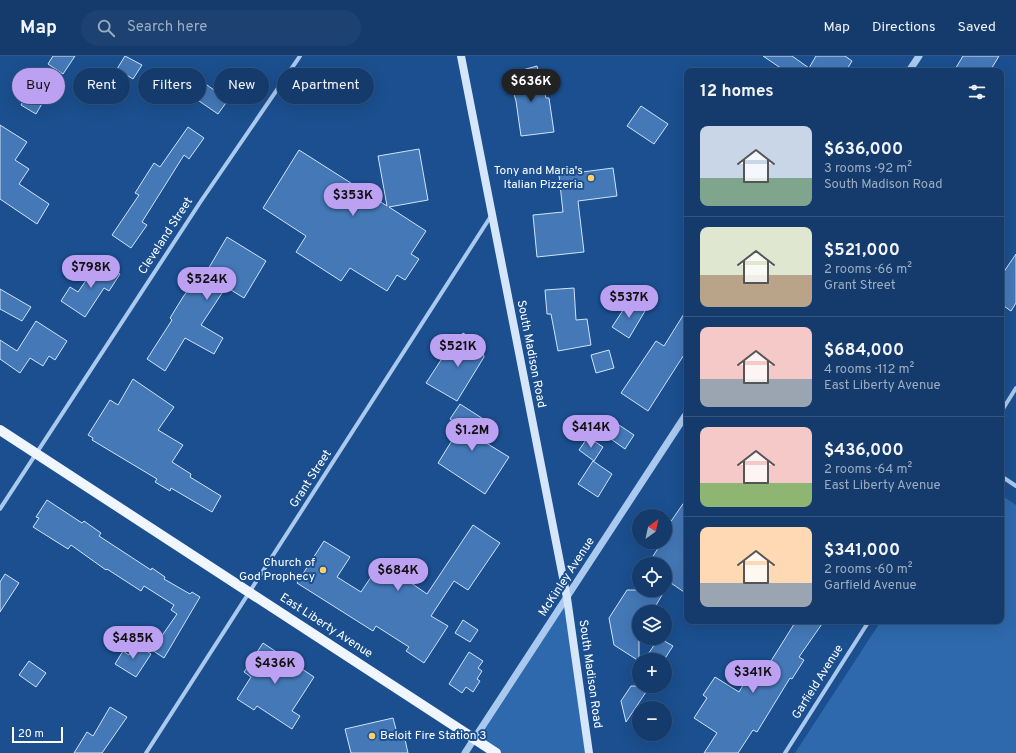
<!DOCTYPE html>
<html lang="en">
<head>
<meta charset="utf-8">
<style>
	:root { --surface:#143b6b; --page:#1d4271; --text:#f1f3f6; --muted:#9dadc1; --line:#33557e; --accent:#bca0f2 }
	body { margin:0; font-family:Overpass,sans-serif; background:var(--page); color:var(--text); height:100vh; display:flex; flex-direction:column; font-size:15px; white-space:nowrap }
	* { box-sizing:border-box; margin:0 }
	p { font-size:13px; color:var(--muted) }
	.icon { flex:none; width:22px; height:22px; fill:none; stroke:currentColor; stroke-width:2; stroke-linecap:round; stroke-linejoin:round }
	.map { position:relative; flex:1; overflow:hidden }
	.sheet { position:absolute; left:684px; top:12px; width:320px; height:556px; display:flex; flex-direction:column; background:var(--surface); border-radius:8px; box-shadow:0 4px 16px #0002,0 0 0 1px var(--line) }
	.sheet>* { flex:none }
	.banner { position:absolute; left:12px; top:12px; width:380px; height:36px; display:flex; gap:8px }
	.needle { width:26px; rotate:33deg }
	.controls { position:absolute; left:632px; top:453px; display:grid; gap:8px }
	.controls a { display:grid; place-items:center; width:40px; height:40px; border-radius:50%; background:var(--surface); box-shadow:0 4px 16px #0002,0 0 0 1px var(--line); font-size:20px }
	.scale { position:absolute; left:12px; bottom:10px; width:51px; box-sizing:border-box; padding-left:4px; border:2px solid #fff; border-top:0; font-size:11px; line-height:14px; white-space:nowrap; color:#fff; -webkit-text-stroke:3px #1b4f8f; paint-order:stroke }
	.price { position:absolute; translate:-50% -34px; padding:0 9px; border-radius:14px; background:var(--accent); color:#111; font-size:13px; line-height:26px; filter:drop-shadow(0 1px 2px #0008) }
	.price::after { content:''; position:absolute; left:50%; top:24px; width:12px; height:9px; margin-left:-6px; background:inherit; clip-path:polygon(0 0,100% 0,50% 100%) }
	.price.on { background:#222; color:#fff }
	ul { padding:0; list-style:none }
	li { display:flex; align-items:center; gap:12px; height:100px; padding:0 16px }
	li+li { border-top:1px solid var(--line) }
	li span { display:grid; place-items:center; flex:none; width:112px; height:80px; border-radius:8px; color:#555 }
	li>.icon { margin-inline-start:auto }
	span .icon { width:48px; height:48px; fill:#fffc; stroke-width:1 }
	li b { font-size:17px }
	h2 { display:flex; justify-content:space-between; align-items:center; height:48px; padding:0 16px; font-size:17px }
	.tag { padding:0 14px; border-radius:18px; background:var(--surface); box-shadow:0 4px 16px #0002,0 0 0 1px var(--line); font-size:14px; line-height:36px }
	.tag.on { background:var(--accent); color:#111 }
	header { display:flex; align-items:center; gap:24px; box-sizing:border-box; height:56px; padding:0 20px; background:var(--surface); border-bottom:1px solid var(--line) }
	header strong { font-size:19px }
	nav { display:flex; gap:22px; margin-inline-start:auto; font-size:14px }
	.search { width:280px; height:36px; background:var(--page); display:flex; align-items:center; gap:10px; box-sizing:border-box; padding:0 14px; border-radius:22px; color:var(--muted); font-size:15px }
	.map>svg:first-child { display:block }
	.green { fill:#2e69ad }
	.building { fill:#4478b7; stroke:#cfe3fa }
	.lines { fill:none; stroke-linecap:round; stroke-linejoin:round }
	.minor { stroke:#a9c9ee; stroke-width:4 }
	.tertiary { stroke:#a9c9ee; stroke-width:7 }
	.secondary { stroke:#d6e6fa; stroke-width:8 }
	.primary { stroke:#f0f6ff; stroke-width:10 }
	.poi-dot { fill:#ffd166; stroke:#1b4f8f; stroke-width:1.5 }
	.labels { text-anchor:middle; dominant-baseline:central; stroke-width:4; stroke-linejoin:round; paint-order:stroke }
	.poi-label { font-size:12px; fill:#fff; stroke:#1b4f8f; text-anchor:end }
	.street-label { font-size:12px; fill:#fff; stroke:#1b4f8f }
</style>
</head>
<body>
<header>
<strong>Map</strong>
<div class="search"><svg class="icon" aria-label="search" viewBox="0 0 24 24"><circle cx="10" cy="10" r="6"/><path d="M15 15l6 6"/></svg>Search here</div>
<nav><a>Map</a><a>Directions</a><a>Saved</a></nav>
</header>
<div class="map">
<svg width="1016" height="697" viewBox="0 0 1016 697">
	<rect width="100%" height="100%" fill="#1b4f8f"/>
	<!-- green -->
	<g class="green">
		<polygon points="1001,439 1016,449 1016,697 795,697 881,565 1001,565"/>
		<polygon points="567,542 589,697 496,697 474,683"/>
	</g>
	<!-- building -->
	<g class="building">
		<polygon points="53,0 75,0 63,18 48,8"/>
		<polygon points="125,0 142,9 133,23 117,13"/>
		<polygon points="763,0 792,0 809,12 816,0 845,0 852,5 846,15 785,15"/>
		<polygon points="963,0 999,0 990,15 954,15"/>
		<polygon points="537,10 546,42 549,42 554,76 521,80 516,45 508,18"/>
		<polygon points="193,19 228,44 218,58 183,34"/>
		<polygon points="32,29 47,39 36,58 21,49"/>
		<polygon points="641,50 668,68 654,88 627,70"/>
		<polygon points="0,69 27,86 15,104 29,113 19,128 49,148 37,168 0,143"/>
		<polygon points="188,71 204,82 189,103 184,99 142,166 147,169 131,192 112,179 139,139 135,137 154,107 160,111"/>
		<polygon points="419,93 428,144 389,151 426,175 411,198 419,203 405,224 397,219 387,235 350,212 341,225 296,196 306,180 263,152 299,94 387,150 378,100"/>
		<polygon points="613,112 617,140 578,145 584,196 537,201 533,159 563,156 559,119"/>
		<polygon points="227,181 266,205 244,242 226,231 201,269 223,282 214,298 185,282 165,315 147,303 172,264 170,262 183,241 203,213 207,215"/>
		<polygon points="1016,198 1016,247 1011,255 1001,248 1001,220"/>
		<polygon points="100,204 120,218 109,235 104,232 85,261 61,245 70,231 78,236"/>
		<polygon points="574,232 576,264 587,263 591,289 558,295 551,258 547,258 545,234"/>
		<polygon points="0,233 31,251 22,265 0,253"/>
		<polygon points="629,245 645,255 629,282 612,271"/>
		<polygon points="687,253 687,294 648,355 621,337 656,285 664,290"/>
		<polygon points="36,265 67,285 55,304 49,300 43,310 30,302 20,317 0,303 0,284 17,295"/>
		<polygon points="463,277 482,289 484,301 457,345 426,327 443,301 447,303"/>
		<polygon points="609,294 614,312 596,317 591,299"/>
		<polygon points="133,323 174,351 158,374 183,389 172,406 191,418 190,421 221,440 212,456 171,432 170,435 155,426 157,423 92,384 93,382 88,379 110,344 118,349"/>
		<polygon points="460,348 488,366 478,382 509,401 485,438 438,407 461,370 450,363"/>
		<polygon points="610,363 634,379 625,393 601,376"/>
		<polygon points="588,381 603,391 594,405 579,394"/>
		<polygon points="593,405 612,418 598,441 578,428"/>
		<polygon points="687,442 687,538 665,523 665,508 648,508 662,486 665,486 665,474"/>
		<polygon points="47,444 82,467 84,465 101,477 99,480 151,514 152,512 165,521 164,523 190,538 192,536 200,541 164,602 152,594 177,558 171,554 174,549 144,530 141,535 107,513 106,514 71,489 68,493 33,471 39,462 36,461"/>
		<polygon points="473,469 500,487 468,534 454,525 431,560 448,570 424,607 406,595 409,591 376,570 373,575 297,527 324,485 350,501 337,521 361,536 381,506 427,538"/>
		<polygon points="5,518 19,527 0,556 0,526"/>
		<polygon points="627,534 665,534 652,556 639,556 639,605 614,589 609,562"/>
		<polygon points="463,564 478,574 470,586 455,577"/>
		<polygon points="796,565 824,565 799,601 804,604 792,623 790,622 757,676 753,674 738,697 704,697 717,677 694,662 707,642 703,639 715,621 739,636 756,607 766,613"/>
		<polygon points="659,582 673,590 664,604 644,604"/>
		<polygon points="263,587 314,621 292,655 300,660 292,673 257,650 254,654 237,643 251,621 244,616"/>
		<polygon points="136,588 151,598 136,621 115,608 123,595 129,599"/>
		<polygon points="469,596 483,605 478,612 482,615 477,623 480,625 473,636 466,631 462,637 449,628"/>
		<polygon points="29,605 46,617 36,631 19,619"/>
		<polygon points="631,630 650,630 626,666 621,645"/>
		<polygon points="110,651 127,661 102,697 74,697 87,676 93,680"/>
		<polygon points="393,662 398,681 404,679 408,697 351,697 345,673"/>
	</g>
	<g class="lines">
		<!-- minor -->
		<g class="minor">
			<polyline points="1001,356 1016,332"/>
			<polyline points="1001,420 1016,430"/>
			<polyline points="0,453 201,145 300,0"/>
			<polyline points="146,697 491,160"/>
			<polyline points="785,697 869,565"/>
		</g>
		<!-- tertiary -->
		<g class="tertiary">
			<polyline points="909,15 919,0"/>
			<polyline points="465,697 687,357"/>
		</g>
		<!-- secondary -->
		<polyline class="secondary" points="461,0 567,542 589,697"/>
		<!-- primary -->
		<polyline class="primary" points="0,374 496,697"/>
	</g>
	<!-- markers -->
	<g class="poi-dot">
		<circle cx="591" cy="122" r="4"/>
		<circle cx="323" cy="514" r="4"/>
		<circle cx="372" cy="680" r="4"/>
	</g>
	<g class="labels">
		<!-- poi labels -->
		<g class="poi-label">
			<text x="583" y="115">Tony and Maria's<tspan x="583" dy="14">Italian Pizzeria</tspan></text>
			<text x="315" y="507">Church of<tspan x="315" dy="14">God Prophecy</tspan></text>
			<text x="380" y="680" text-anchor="start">Beloit Fire Station 3</text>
		</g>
		<!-- street labels -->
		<g class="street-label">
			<text transform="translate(166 180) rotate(-57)">Cleveland Street</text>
			<text transform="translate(531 298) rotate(79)">South Madison Road</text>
			<text transform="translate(311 423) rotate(-57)">Grant Street</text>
			<text transform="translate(567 521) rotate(-57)">McKinley Avenue</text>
			<text transform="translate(326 570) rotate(33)">East Liberty Avenue</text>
			<text transform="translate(590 618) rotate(82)">South Madison Road</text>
			<text transform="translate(818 626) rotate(-58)">Garfield Avenue</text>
		</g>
	</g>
</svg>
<div class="controls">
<a><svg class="needle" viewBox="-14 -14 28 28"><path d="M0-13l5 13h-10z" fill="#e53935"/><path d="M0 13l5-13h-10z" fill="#9dadc1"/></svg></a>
<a><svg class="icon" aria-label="locate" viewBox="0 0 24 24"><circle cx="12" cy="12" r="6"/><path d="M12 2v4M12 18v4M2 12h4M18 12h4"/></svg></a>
<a><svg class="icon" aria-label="layers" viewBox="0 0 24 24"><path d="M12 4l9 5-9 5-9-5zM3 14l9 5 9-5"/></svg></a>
<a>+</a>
<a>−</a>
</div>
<div class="scale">20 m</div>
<b class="price on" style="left:531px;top:47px">$636K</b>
<b class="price" style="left:353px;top:161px">$353K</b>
<b class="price" style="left:91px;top:233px">$798K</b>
<b class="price" style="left:207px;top:245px">$524K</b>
<b class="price" style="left:629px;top:263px">$537K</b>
<b class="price" style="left:458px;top:312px">$521K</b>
<b class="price" style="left:591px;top:393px">$414K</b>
<b class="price" style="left:472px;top:396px">$1.2M</b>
<b class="price" style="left:398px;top:536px">$684K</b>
<b class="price" style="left:133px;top:604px">$485K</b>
<b class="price" style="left:275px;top:629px">$436K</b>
<b class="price" style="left:753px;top:638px">$341K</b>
<div class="banner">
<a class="tag on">Buy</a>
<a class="tag">Rent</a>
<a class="tag">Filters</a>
<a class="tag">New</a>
<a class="tag">Apartment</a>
</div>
<section class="sheet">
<h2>12 homes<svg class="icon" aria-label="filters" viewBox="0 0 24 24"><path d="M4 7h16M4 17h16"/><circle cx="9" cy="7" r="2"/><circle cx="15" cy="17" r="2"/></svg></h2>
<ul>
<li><span style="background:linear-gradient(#c9d6e8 65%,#7fa58c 0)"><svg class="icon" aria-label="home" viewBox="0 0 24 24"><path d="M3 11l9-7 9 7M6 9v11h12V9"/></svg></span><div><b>$636,000</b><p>3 rooms · 92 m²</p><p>South Madison Road</p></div></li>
<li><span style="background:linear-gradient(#dfe7d0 60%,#b9a48a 0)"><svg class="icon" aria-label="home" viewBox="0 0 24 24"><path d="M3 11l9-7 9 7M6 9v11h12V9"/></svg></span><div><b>$521,000</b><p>2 rooms · 66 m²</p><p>Grant Street</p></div></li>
<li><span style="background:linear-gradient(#f6c9c9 65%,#9aa5b1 0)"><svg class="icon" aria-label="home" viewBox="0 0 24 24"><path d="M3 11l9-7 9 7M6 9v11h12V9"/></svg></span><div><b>$684,000</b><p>4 rooms · 112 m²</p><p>East Liberty Avenue</p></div></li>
<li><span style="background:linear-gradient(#f6c9c9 70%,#8fb573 0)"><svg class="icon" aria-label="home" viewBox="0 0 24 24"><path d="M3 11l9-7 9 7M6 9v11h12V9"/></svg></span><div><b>$436,000</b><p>2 rooms · 64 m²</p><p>East Liberty Avenue</p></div></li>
<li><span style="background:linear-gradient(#ffd9b3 70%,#9aa5b1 0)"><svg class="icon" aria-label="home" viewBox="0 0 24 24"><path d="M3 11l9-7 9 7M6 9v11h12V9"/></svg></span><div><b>$341,000</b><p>2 rooms · 60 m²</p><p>Garfield Avenue</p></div></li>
</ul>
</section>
</div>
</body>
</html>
